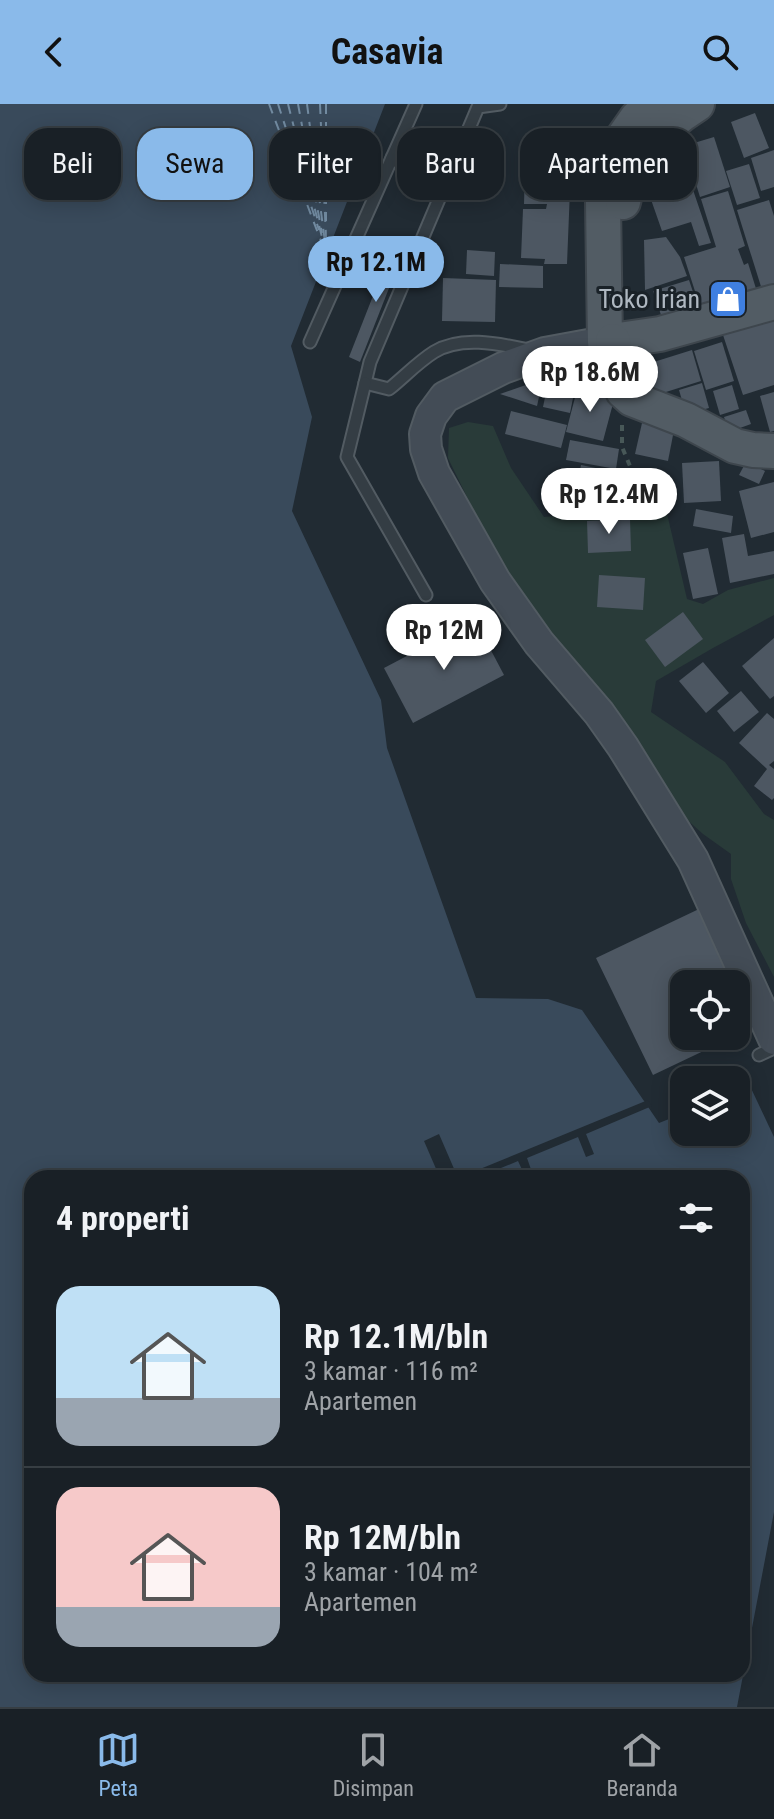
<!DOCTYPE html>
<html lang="id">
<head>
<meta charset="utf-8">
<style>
	:root { --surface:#192026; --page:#22282e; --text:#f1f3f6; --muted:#9fa3a7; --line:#373e43; --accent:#8abaea }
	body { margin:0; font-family:"Roboto Condensed",sans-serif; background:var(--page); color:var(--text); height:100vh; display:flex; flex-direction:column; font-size:30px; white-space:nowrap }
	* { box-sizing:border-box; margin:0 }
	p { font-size:26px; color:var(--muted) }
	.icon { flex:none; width:44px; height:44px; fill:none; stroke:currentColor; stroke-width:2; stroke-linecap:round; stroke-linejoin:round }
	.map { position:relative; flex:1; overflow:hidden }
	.side { position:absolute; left:24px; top:1066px; width:726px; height:512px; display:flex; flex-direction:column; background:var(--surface); border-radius:24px; box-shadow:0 4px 20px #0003,0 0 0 2px var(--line) }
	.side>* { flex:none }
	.top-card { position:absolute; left:24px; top:24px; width:726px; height:72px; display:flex; gap:16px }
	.controls { position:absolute; left:670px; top:866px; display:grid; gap:16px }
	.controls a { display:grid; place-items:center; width:80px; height:80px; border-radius:16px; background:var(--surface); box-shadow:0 4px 20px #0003,0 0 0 2px var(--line); font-size:40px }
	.price { position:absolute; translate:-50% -68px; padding:0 18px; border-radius:28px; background:#fff; color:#222; font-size:26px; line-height:52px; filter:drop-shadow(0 2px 4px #0008) }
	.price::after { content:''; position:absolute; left:50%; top:48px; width:24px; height:18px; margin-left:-12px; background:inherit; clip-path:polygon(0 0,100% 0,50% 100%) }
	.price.active { background:var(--accent); color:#111 }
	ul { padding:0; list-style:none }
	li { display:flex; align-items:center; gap:24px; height:200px; padding:0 32px }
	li+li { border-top:2px solid var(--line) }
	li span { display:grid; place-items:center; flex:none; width:224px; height:160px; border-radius:24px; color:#555 }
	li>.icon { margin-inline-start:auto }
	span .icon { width:96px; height:96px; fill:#fffc; stroke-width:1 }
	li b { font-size:34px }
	h2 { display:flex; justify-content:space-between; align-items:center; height:96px; padding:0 32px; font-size:34px }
	.tag { padding:0 28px; border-radius:24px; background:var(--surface); box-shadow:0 4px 20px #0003,0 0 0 2px var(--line); font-size:28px; line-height:72px }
	.tag.active { background:var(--accent); color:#111 }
	header { display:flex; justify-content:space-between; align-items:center; height:104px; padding:0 32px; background:var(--accent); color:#111; font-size:36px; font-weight:700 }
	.menu { display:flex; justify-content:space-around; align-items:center; height:112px; border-top:2px solid var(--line); background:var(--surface); font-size:22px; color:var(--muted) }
	.menu a { display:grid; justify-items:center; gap:4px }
	.menu .active { color:var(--accent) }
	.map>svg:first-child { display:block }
	.green { fill:#293b39 }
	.water { fill:#394a5b; fill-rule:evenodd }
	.pier { fill:#212b33 }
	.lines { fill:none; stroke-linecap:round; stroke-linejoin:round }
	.ferry { stroke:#728ba1; stroke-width:2; stroke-dasharray:10 8; stroke-linecap:butt }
	.building { fill:#4d5762 }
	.service-casing { stroke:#525b62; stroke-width:15 }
	.secondary-casing { stroke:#525b62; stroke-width:34 }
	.primary-casing { stroke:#3e464d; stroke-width:38 }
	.path { stroke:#485858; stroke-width:4; stroke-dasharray:6 6; stroke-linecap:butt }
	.service { stroke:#343d44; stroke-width:11 }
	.secondary { stroke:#434c56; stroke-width:30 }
	.primary { stroke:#525c64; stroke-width:34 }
	.labels { text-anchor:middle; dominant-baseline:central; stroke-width:6; stroke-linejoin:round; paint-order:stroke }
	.poi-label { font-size:26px; fill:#afb8c1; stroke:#1a2228; text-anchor:end }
</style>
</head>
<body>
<header><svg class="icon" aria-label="back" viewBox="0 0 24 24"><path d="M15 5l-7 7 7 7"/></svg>Casavia<svg class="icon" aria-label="search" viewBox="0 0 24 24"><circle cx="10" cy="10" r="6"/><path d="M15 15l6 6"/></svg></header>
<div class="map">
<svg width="774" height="1603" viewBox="0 0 774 1603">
	<rect width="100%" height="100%" fill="#212b33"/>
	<!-- green -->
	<polygon class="green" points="468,318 493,322 511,364 544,413 665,401 687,495 703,500 728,486 774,474 774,511 713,544 656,577 651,608 725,658 764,710 774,716 774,873 746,819 731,775 731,750 703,730 674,704 506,473 448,354 449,324"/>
	<!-- water -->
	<path class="water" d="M0 0H385L291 242 312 313 292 407 381 596 387 644 476 894 548 895 582 906 659 1019 684 1009V1028H736V986L749 980 774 1033V1408L737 1603H0ZM32 1074H742V1570H32Z"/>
	<!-- pier -->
	<polygon class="pier" points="648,996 652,1002 586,1030 594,1050 586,1053 578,1033 527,1054 534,1074 526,1074 518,1057 477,1074 440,1074 424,1037 439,1030 458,1074"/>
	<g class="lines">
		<!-- ferry -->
		<g class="ferry">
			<polyline points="269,0 324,145"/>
			<polyline points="278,0 319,126"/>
			<polyline points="288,0 323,137"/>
			<polyline points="298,0 322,129"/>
			<polyline points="307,0 326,146"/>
			<polyline points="320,0 326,133"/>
			<polyline points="326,0 326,117"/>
		</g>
	</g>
	<!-- building -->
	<g class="building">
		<polygon points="755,9 769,44 744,54 731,18"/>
		<polygon points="714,33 730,83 700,93 684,42"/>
		<polygon points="536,34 572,36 567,160 544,160 545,155 521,154 523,105 546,105 547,100 524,100 525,63 548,64 548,54 535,54"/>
		<polygon points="774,46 774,83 761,87 751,54"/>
		<polygon points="749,60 760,94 737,101 726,67"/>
		<polygon points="689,74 711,139 699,142 691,118 662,127 648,87"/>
		<polygon points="728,87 745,142 738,145 744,161 748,159 758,191 702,209 684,153 716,143 701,95"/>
		<polygon points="769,96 774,112 774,186 763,189 737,106"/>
		<polygon points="666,133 680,153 687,172 645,186 644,136"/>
		<polygon points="393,141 404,146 360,258 349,253"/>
		<polygon points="467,146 495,148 494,172 466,170"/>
		<polygon points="500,160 543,162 543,184 499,183"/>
		<polygon points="443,174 496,176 495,218 442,217"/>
		<polygon points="689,176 700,209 664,220 653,187"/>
		<polygon points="774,211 774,281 743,291 722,228"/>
		<polygon points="722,238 734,277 706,286 694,247"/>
		<polygon points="692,246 701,277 650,293 641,262"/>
		<polygon points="549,274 576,279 570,309 543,303"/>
		<polygon points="543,275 537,302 500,290"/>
		<polygon points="702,279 709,304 686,310 679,286"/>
		<polygon points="732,281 739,305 720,311 713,287"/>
		<polygon points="578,282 615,292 603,337 566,328"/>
		<polygon points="774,288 774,327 770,328 760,292"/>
		<polygon points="746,306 751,320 729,328 724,313"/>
		<polygon points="511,307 567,321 561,344 505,330"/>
		<polygon points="642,319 674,326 668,357 635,350"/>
		<polygon points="570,336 619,345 616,365 566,356"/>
		<polygon points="719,357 721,397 684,399 682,359"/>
		<polygon points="746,358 765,367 759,380 739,371"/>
		<polygon points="581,361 630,371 624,402 575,393"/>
		<polygon points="774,378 774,428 751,434 739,387"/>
		<polygon points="696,405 733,412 731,429 693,422"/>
		<polygon points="630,415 631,447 588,449 587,417"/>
		<polygon points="744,430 748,452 774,447 774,470 730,479 722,434"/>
		<polygon points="708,444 718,490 693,495 683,449"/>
		<polygon points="599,471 645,474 643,506 597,503"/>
		<polygon points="683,508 703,535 665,563 645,536"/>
		<polygon points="475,516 504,571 413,619 384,564"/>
		<polygon points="774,534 774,592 770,595 742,562"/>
		<polygon points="703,558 729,589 706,609 679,577"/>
		<polygon points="741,587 759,608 734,628 717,607"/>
		<polygon points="767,609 774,615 774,657 769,661 774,665 774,694 772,696 754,682 767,665 739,639"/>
		<polygon points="699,805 736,880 684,880 684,932 735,932 653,971 596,854"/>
		<polygon points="736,880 756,922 736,932"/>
	</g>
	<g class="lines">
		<defs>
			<g id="service">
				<path d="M500 0 478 3 370 258 365 279 389 285C404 273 418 258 434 248 461 231 500 240 529 246"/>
				<polyline points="392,54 442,90"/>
				<polyline points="326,150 338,177"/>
				<polyline points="310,238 416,0"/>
				<polyline points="365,279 347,353 426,491"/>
				<polyline points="759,951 774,944"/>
			</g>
			<polyline id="secondary" points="605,238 545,249 503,264 445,293 431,312 425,330 426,345 434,369 495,477 539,539 599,609 623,643 693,756 774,935"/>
			<g id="primary">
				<polyline points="654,0 637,14 618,41 608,67 603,98 605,238 660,230 774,198"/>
				<path d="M623 98C631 55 660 23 697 0"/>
				<polyline points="613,237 618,273 623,287 632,295 686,316 735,342 753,346 774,347"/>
			</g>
		</defs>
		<!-- service casing -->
		<use href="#service" class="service-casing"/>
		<!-- secondary casing -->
		<use href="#secondary" class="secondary-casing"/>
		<!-- primary casing -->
		<use href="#primary" class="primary-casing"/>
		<!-- path -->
		<polyline class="path" points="622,321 622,343 630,362"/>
		<!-- service -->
		<use href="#service" class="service"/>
		<!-- secondary -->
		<use href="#secondary" class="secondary"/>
		<!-- primary -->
		<use href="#primary" class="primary"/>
	</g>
	<!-- icons -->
	<defs>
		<symbol id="shop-square" viewBox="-11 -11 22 22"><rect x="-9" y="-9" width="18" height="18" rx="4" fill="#3f7fe0" stroke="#1a2228"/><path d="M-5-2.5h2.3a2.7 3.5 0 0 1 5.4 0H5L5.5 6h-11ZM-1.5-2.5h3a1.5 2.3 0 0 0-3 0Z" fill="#fff"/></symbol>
	</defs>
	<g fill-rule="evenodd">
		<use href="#shop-square" x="706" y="173" width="44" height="44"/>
	</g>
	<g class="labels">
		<!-- poi labels -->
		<g class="poi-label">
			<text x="700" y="195">Toko Irian</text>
		</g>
	</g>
</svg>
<div class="controls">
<a><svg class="icon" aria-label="locate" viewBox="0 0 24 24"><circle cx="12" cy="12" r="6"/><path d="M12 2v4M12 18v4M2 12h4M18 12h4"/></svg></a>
<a><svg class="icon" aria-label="layers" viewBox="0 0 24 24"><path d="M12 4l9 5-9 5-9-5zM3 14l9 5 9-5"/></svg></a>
</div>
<b class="price active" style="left:376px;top:200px">Rp 12.1M</b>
<b class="price" style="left:590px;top:310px">Rp 18.6M</b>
<b class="price" style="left:609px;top:432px">Rp 12.4M</b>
<b class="price" style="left:444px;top:568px">Rp 12M</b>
<div class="top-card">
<a class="tag">Beli</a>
<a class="tag active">Sewa</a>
<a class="tag">Filter</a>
<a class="tag">Baru</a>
<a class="tag">Apartemen</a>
</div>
<section class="side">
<h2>4 properti<svg class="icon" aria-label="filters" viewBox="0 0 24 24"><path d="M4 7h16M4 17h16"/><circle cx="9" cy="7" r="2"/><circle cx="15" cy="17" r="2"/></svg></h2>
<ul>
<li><span style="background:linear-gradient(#bfe0f5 70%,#9aa5b1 0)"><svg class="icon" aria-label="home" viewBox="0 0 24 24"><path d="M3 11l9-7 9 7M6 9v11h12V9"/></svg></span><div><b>Rp 12.1M/bln</b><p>3 kamar · 116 m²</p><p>Apartemen</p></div></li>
<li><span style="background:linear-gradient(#f6c9c9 75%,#9aa5b1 0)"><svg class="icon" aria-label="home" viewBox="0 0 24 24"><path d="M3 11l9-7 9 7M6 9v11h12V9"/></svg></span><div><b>Rp 12M/bln</b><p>3 kamar · 104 m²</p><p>Apartemen</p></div></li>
</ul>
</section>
</div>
<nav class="menu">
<a class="active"><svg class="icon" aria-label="map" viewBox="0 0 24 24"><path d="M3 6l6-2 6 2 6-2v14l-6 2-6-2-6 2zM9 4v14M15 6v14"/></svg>Peta</a>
<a><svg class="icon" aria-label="saved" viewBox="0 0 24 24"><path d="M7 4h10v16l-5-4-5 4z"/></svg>Disimpan</a>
<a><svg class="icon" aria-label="home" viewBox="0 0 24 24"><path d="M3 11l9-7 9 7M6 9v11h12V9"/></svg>Beranda</a>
</nav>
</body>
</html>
